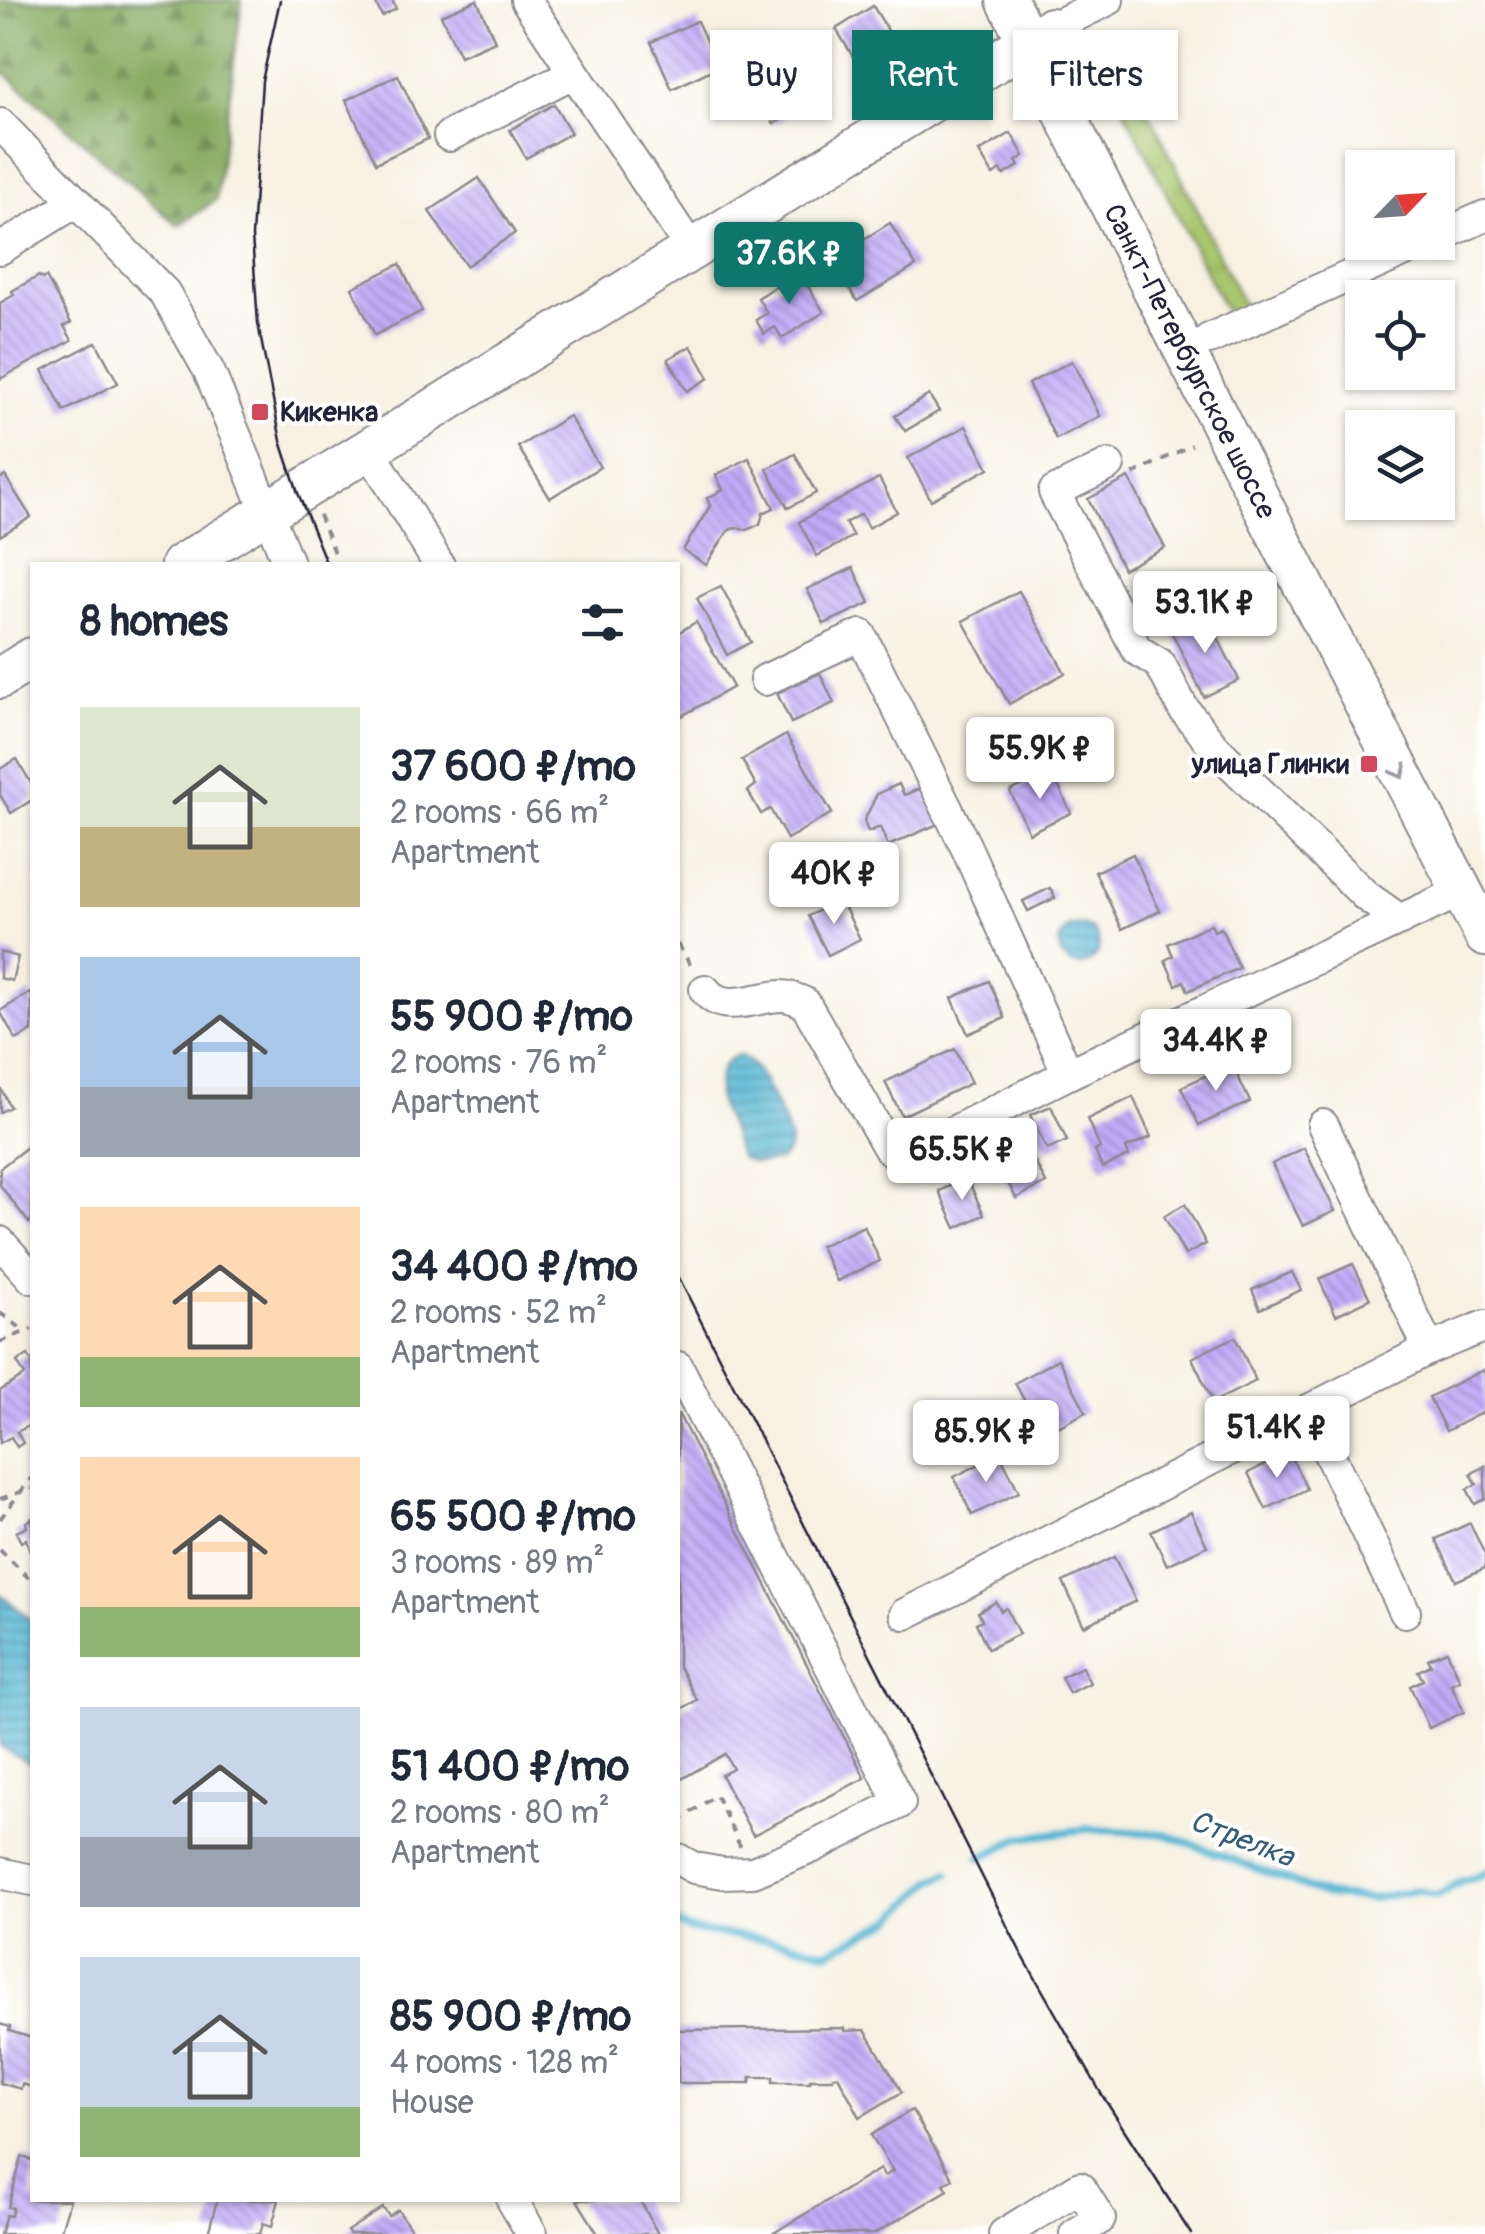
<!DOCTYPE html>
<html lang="en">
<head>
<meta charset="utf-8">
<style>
	:root { --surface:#fff; --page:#f6f6f7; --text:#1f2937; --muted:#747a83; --accent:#0f766e }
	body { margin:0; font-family:Pangolin,sans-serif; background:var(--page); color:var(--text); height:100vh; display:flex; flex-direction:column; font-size:38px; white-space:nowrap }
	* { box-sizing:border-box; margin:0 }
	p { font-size:32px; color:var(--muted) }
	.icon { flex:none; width:55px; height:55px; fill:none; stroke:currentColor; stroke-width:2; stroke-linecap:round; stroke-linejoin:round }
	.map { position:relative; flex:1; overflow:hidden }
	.sheet { position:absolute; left:30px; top:562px; width:650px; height:1640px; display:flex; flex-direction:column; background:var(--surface); border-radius:0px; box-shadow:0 2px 8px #0004 }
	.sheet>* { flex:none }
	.banner { position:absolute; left:710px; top:30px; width:625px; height:90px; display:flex; gap:20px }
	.needle { width:65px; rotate:65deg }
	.fabs { position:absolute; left:1345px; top:150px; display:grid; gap:20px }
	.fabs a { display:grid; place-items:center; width:110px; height:110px; border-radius:0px; background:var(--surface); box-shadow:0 2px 8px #0004; font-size:50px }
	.price { position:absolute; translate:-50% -85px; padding:0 22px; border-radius:10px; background:#fff; color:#222; font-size:32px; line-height:65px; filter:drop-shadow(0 2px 5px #0008) }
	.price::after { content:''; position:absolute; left:50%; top:60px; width:30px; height:22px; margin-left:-15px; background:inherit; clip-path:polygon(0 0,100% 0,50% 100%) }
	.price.current { background:var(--accent); color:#fff }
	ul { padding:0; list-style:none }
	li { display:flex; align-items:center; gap:30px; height:250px; padding:0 50px }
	li span { display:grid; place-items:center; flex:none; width:280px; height:200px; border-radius:0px; color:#555 }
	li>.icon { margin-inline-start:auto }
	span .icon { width:120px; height:120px; fill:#fffc; stroke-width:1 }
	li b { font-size:42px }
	h2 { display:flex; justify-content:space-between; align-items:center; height:120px; padding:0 50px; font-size:42px }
	.tag { padding:0 35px; border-radius:0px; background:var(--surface); box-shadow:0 2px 8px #0004; font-size:35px; line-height:90px }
	.tag.current { background:var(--accent); color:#fff }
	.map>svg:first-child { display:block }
	.grass { fill:url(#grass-tufts); stroke:#657454; stroke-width:2.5 }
	.forest { fill:url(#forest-firs); stroke:#54664e; stroke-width:2.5 }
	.water { fill:url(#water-rules); stroke:#3b6c87; stroke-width:2.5 }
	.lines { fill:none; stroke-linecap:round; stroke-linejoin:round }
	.stream { stroke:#54b6d3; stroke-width:8 }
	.building { fill:url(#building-back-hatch) }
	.minor-casing { stroke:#8c8a8e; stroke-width:34 }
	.major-casing { stroke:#8c8a8e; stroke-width:44 }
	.path { stroke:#8c8a8e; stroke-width:4; stroke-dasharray:8 8; stroke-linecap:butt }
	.minor { stroke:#fff; stroke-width:30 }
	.major { stroke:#fff; stroke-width:40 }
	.tram { stroke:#22223b; stroke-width:2.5 }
	.oneway { stroke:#9c9ca7 }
	.poi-dot { fill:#d1495b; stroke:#fff; stroke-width:4 }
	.labels { text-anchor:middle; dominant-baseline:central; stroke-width:8; stroke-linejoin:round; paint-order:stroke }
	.street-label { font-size:28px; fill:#22223b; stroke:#fff }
	.poi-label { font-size:28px; font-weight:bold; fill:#22223b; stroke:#fff; text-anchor:start }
	.water-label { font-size:30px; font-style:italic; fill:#365d78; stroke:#fff }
</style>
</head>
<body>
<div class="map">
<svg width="1485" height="2234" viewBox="0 0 1485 2234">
	<defs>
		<pattern id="grass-tufts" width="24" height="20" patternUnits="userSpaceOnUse" patternTransform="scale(2.5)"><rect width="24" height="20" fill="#a8c66d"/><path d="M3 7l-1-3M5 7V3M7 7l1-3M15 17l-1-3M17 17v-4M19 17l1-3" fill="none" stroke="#90aa5f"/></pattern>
		<pattern id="forest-firs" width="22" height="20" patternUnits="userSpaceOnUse" patternTransform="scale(2.5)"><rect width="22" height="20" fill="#86ab60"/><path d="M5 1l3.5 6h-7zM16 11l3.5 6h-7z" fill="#6d8b50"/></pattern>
		<pattern id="water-rules" width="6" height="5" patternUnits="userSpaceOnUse" patternTransform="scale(2.5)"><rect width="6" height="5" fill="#54b6d3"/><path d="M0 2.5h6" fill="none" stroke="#4594ac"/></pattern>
		<pattern id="building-back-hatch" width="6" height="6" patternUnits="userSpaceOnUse" patternTransform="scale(2.5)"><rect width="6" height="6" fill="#c0abf7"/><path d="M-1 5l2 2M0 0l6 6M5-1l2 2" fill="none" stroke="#9c8bc9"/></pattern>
	</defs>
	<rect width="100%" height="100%" fill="#fff"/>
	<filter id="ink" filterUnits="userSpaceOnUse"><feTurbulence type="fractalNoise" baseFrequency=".01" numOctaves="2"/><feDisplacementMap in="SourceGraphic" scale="20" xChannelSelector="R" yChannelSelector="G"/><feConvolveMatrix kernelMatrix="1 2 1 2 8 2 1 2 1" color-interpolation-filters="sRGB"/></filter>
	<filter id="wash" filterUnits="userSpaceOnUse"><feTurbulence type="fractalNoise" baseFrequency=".0048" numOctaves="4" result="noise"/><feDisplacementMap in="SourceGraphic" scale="40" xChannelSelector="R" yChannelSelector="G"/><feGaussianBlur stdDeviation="2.25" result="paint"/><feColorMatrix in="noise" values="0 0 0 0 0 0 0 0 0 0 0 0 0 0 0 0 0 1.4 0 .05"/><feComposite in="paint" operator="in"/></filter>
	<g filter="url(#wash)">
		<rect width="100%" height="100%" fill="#f6f1e1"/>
		<!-- grass -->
		<polygon class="grass" points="1112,36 1246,310 1229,318 1098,58 1100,45"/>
		<!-- forest -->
		<polygon class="forest" points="0,0 242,0 216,200 178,226 0,69"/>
		<!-- water -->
		<g class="water">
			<circle cx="1079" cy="945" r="20"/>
			<path d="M741 1056C745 1059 751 1063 754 1066 761 1075 789 1129 790 1140 791 1148 785 1155 780 1161 764 1163 753 1165 740 1157 736 1149 734 1141 732 1133 729 1125 724 1118 721 1110 715 1091 716 1057 741 1056Z"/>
			<polygon points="0,1594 32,1620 32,1765 0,1746"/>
		</g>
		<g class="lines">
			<!-- stream -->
			<g class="stream">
				<polyline points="980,1858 1020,1838 1087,1829 1165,1834 1326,1895 1371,1899 1417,1890 1437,1896 1462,1881 1481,1876 1485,1872"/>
				<polyline points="678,1924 690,1930 787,1942 828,1952 892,1920 932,1881 948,1873"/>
			</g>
		</g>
		<g id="blocks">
			<!-- building -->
			<g class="building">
				<polygon points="374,0 392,0 396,9 382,16"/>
				<polygon points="477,0 495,41 460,56 441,15"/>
				<polygon points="873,6 892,37 855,60 836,29"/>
				<polygon points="697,21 718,67 672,89 651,42"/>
				<polygon points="788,49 817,98 774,124 745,75"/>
				<polygon points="398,75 428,139 376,163 346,100"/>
				<polygon points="554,104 571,133 526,158 510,130"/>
				<polygon points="1011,133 1024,156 1016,161 1019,166 1004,175 1001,170 993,175 979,152"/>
				<polygon points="479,178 515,233 466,266 429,211"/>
				<polygon points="890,223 916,266 857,301 832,259"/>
				<polygon points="400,264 422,311 375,335 352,288"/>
				<polygon points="799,272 824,312 782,338 775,327 764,334 756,320 767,313 758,298"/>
				<polygon points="39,276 42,279 46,277 71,323 64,326 72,340 0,379 0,303 14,295 12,291"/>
				<polygon points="96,342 118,383 64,411 43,370"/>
				<polygon points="691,346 709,378 687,391 668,359"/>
				<polygon points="1072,361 1100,416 1056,439 1028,384"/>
				<polygon points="929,395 939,411 905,431 895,416"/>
				<polygon points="569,416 600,467 550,498 518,447"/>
				<polygon points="966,426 989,468 931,500 908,458"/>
				<polygon points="795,454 816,493 788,508 767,469"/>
				<polygon points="749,458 774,508 763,513 760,524 747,530 736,527 728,531 706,565 683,550 710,506 707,498 723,490 716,475"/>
				<polygon points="5,476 31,517 0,536 0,479"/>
				<polygon points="879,478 897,512 868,528 861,514 845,523 853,536 817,556 799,522"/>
				<polygon points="1129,478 1165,548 1123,569 1088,499"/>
				<polygon points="853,568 870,603 824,624 807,589"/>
				<polygon points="721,586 751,642 727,655 697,598"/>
				<polygon points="1019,591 1065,673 1009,704 963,621"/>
				<polygon points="1207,616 1239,680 1204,697 1172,633"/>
				<polygon points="696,622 733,687 678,718 678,633"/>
				<polygon points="820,673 834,703 791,723 777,693"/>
				<polygon points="786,735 832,813 787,839 770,809 761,814 748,791 756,785 742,760"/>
				<polygon points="17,759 32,785 32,800 11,813 0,795 0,769"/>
				<polygon points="1052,772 1071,813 1029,833 1010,791"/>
				<polygon points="899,784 904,795 924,787 940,823 888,846 880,827 868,832 864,821 877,794"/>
				<polygon points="1133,854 1160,911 1122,929 1095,872"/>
				<polygon points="1050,888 1055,898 1028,911 1023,901"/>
				<polygon points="841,900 860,939 828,955 808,916"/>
				<polygon points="1211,924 1214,931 1221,928 1239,968 1188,991 1184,981 1176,985 1165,960 1173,956 1168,944"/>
				<polygon points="0,952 18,957 12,981 0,978"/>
				<polygon points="989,981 1005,1018 968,1034 952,998"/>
				<polygon points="30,993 32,996 32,1031 16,1040 0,1011"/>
				<polygon points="955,1049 971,1083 902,1116 885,1082"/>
				<polygon points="1232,1064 1250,1102 1199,1125 1181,1087"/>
				<polygon points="0,1087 10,1107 0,1112"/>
				<polygon points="1133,1097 1151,1137 1126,1148 1129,1156 1102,1168 1095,1151 1100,1148 1087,1119"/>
				<polygon points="1051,1106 1067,1141 1047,1150 1030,1115"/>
				<polygon points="1026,1145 1046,1183 1016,1198 996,1160"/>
				<polygon points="27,1147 32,1155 32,1220 29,1223 0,1185 0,1168"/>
				<polygon points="1304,1148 1335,1211 1303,1226 1272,1164"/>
				<polygon points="967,1178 984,1215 956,1228 939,1191"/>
				<polygon points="1185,1204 1206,1244 1185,1255 1164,1216"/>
				<polygon points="864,1226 880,1261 837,1281 820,1246"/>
				<polygon points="1353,1264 1370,1299 1336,1315 1319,1279"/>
				<polygon points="1292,1272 1301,1290 1260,1309 1252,1290"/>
				<polygon points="1235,1337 1256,1381 1213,1402 1192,1358"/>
				<polygon points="28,1355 32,1362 32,1424 17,1432 23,1443 17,1447 11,1437 0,1443 0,1391 25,1375 17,1362"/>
				<polygon points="1058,1359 1086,1412 1043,1435 1015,1383"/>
				<polygon points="1483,1370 1485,1375 1485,1411 1446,1431 1429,1397"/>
				<polygon points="678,1413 865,1778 753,1835 721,1775 733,1769 725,1754 678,1781 678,1711 697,1700 678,1665"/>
				<polygon points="1289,1453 1307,1489 1266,1509 1248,1473"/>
				<polygon points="1000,1454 1019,1492 972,1515 954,1477"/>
				<polygon points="1485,1466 1485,1499 1475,1504 1467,1489 1477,1484 1471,1474"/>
				<polygon points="1191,1512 1207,1546 1167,1565 1151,1531"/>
				<polygon points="32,1518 32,1556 26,1539 21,1542 16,1532 27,1527 26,1522"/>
				<polygon points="1470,1523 1485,1555 1485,1568 1456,1581 1436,1539"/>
				<polygon points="1114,1557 1136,1601 1084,1626 1063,1582"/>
				<polygon points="996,1602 1001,1611 1006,1608 1019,1634 988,1649 976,1623 982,1620 978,1612"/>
				<polygon points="1447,1651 1460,1680 1451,1684 1464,1712 1429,1728 1410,1686 1423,1680 1418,1671 1431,1665 1428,1659"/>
				<polygon points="1082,1667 1090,1683 1069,1693 1061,1677"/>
				<polygon points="0,2024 10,2027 9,2031 32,2038 32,2087 22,2084 21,2089 0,2083"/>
				<polygon points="845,2028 845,2031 865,2030 902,2092 860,2117 838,2076 833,2076 833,2079 810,2079 810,2082 773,2082 773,2077 751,2077 750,2083 678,2083 678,2030"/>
				<polygon points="912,2110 953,2179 944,2184 948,2190 874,2234 772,2234 880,2169 884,2176 893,2171 871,2135"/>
				<polygon points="22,2157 32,2160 32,2200 70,2200 60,2234 0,2234 6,2215 11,2216 13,2208 8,2207"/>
				<polygon points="217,2200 279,2200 272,2226 263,2223 260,2234 208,2234"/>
				<polygon points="577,2200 640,2200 658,2234 598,2234"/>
				<polygon points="383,2208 389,2216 398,2210 414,2234 349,2234 347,2231"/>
			</g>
		</g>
	</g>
	<g filter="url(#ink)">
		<use href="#blocks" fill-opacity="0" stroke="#8c8a8e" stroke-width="2.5"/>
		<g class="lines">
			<defs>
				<g id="minor">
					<polyline points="526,0 691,249"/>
					<polyline points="1051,28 1108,0"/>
					<polyline points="0,124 165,293 209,371 289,565"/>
					<polyline points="449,136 573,73"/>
					<polyline points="1438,237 1485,216"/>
					<polyline points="0,249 76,202"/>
					<polyline points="1209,339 1425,242"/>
					<polyline points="369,449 439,565"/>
					<polyline points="1109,465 1054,492 1137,650 1160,664 1183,708 1216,749 1366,896 1400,920"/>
					<polyline points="765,680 861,635 966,847 1068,1074"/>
					<path d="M705 990C723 1015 757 996 782 996 790 996 798 1000 805 1003L889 1149 901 1158 1068 1074 1462 891"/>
					<polyline points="1323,1125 1429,1349"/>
					<polyline points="0,1242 32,1278"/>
					<polyline points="678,1367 900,1803 811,1848 753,1872 723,1873 694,1868 678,1859"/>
					<polyline points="1308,1410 1405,1612"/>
					<polyline points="905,1614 1429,1349 1485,1326"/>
					<polyline points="0,1873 32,1880"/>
					<polyline points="512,2200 532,2234"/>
					<polyline points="1004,2234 1080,2187 1100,2219 1075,2234"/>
				</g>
				<g id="major">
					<path id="s1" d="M1007 0 1272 524 1485 936"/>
					<polyline points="181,565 1051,28"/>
					<polyline points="0,678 32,658"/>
				</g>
			</defs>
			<!-- minor casing -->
			<use href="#minor" class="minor-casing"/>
			<!-- major casing -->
			<use href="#major" class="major-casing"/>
			<!-- path -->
			<g class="path">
				<polyline points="1133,474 1192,445"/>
				<polyline points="319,515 336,558"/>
				<polyline points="678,944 691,966"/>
				<polyline points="0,1313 25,1331"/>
				<polyline points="0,1342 32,1329"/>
				<polyline points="0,1499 32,1488"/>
				<polyline points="0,1519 32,1477"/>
				<polyline points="0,1550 32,1581"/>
				<polyline points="678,1822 716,1795 741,1848"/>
			</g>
			<!-- minor -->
			<use href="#minor" class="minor"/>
			<!-- major -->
			<use href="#major" class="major"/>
			<!-- tram -->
			<g class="tram">
				<polyline points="280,0 262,81 252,236 258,324 281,441 298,493 327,565"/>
				<polyline points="678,1276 1020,1951 1102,2095 1191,2234"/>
			</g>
		</g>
		<!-- one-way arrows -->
		<defs><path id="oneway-chevron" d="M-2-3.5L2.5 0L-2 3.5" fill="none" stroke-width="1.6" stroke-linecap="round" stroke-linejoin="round" transform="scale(2.5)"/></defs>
		<use class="oneway" href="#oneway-chevron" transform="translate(1400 772) rotate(62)"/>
	</g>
	<!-- markers -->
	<g class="poi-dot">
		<rect x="250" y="402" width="20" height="20" rx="5"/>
		<rect x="1359" y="754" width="20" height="20" rx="5"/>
	</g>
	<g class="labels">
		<!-- street labels -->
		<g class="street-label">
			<text stroke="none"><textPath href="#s1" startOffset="405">Санкт-Петербургское шоссе</textPath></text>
		</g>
		<!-- poi labels -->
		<g class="poi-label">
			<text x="280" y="412">Кикенка</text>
			<text x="1349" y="764" text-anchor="end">улица Глинки</text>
		</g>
		<!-- water labels -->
		<g class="water-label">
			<text transform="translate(1242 1839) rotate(21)">Стрелка</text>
		</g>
	</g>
</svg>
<div class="fabs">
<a><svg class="needle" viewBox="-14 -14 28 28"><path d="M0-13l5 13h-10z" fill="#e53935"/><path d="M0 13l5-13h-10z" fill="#747a83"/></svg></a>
<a><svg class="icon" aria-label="locate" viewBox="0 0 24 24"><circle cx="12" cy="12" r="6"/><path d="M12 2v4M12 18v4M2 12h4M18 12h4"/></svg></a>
<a><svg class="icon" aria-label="layers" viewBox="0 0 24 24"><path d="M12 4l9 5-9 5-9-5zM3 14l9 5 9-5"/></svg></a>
</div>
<b class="price current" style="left:789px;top:307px">37.6K ₽</b>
<b class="price" style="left:1205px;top:656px">53.1K ₽</b>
<b class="price" style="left:1040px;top:802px">55.9K ₽</b>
<b class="price" style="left:834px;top:927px">40K ₽</b>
<b class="price" style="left:1216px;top:1094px">34.4K ₽</b>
<b class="price" style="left:962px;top:1203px">65.5K ₽</b>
<b class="price" style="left:1277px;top:1481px">51.4K ₽</b>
<b class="price" style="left:986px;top:1485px">85.9K ₽</b>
<div class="banner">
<a class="tag">Buy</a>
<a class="tag current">Rent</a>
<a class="tag">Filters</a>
</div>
<section class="sheet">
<h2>8 homes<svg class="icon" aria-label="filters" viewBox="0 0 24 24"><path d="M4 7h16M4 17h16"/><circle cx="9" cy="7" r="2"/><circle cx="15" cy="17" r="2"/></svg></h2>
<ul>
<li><span style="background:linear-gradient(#dfe7d0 60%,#c2b280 0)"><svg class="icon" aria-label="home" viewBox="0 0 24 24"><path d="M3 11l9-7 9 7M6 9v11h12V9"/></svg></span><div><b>37 600 ₽/mo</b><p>2 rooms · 66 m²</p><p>Apartment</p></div></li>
<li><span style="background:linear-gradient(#a9c7e8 65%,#9aa5b1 0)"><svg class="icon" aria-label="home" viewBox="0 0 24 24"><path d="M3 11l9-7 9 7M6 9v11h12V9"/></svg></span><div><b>55 900 ₽/mo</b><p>2 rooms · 76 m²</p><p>Apartment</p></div></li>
<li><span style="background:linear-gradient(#ffd9b3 75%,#8fb573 0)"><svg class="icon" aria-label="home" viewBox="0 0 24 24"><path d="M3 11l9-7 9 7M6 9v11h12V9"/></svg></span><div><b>34 400 ₽/mo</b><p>2 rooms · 52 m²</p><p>Apartment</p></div></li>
<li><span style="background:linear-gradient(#ffd9b3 75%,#8fb573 0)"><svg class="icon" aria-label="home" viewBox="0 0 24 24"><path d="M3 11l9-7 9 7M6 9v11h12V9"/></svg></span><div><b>65 500 ₽/mo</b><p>3 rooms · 89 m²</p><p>Apartment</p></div></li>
<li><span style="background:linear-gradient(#c9d6e8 65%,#9aa5b1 0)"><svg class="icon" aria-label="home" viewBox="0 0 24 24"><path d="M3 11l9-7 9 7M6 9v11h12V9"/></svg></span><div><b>51 400 ₽/mo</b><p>2 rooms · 80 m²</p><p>Apartment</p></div></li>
<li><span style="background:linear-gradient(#c9d6e8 75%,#8fb573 0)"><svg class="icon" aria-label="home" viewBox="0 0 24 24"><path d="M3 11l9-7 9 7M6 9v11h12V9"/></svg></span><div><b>85 900 ₽/mo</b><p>4 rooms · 128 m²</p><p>House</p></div></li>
</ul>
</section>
</div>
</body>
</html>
